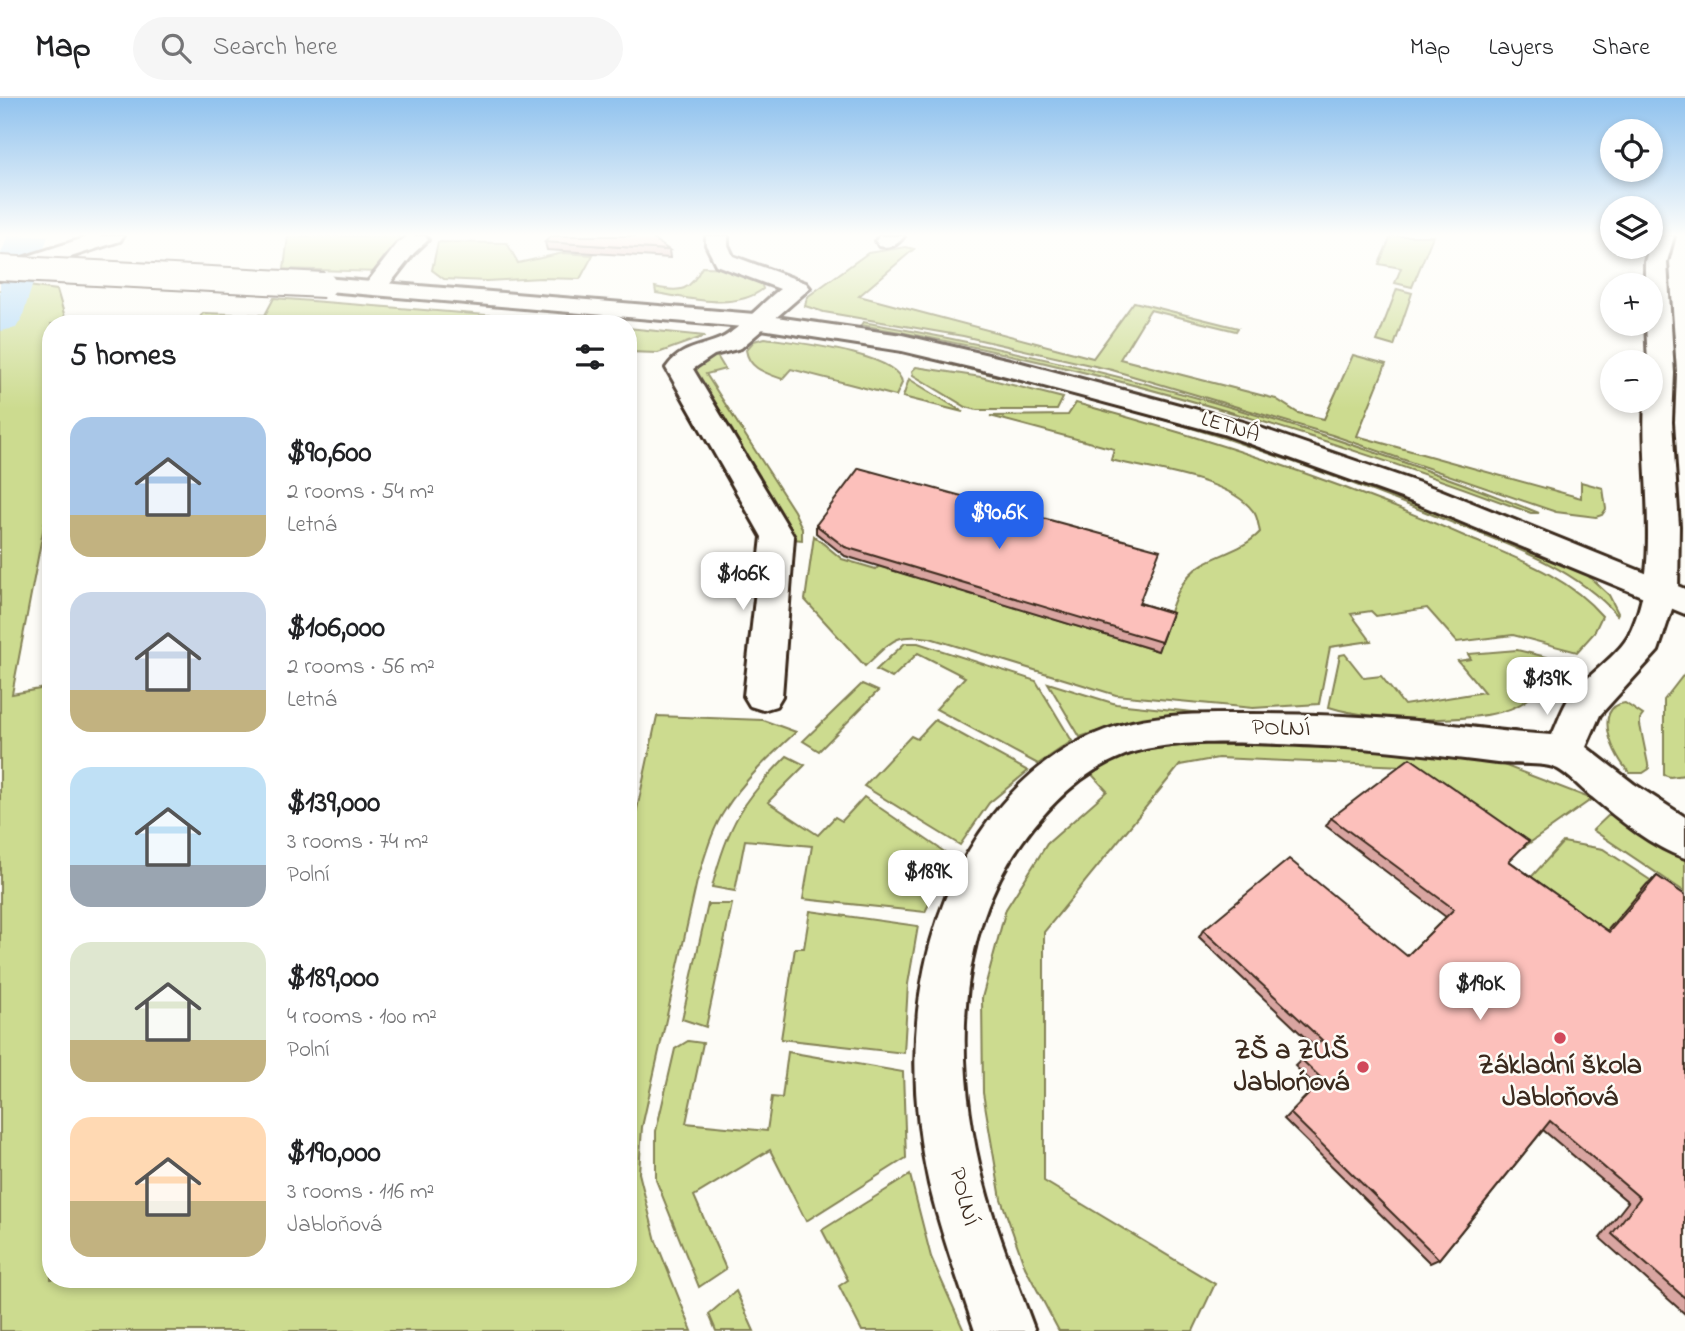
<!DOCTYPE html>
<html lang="en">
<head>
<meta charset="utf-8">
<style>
	:root { --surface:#fff; --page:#f6f6f6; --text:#202124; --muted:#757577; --line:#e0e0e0; --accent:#2563eb }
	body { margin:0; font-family:"Indie Flower",sans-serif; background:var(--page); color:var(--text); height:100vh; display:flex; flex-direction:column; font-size:26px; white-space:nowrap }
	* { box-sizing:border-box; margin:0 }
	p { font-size:23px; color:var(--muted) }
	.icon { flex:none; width:38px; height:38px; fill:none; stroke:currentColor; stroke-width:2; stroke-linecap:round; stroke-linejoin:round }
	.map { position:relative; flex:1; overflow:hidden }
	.details { position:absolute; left:42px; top:217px; width:595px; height:973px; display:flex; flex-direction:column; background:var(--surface); border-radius:28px; box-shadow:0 4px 10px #0003 }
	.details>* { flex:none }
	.buttons { position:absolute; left:1600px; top:21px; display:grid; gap:14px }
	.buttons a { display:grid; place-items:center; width:63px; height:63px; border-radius:50%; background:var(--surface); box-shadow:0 4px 10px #0003; font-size:35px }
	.price { position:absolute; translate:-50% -60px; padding:0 16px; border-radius:14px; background:#fff; color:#222; font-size:23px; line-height:46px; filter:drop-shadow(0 2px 4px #0008) }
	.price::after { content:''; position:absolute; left:50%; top:42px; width:21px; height:16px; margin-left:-10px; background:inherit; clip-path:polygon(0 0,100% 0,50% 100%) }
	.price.current { background:var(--accent); color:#fff }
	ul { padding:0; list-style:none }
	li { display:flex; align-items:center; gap:21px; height:175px; padding:0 28px }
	li span { display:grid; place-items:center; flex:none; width:196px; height:140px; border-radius:21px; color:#555 }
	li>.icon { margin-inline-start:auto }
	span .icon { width:84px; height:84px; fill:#fffc; stroke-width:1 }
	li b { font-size:30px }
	h2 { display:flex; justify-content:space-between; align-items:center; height:84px; padding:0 28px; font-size:30px }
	header { display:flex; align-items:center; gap:42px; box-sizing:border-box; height:98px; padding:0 35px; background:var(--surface); border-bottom:2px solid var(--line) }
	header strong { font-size:33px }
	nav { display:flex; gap:38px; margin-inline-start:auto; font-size:24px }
	.search { width:490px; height:63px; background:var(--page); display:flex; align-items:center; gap:18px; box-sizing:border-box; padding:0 24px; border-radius:38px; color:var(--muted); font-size:26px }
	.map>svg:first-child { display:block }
	.green { fill:#ccdb8f; stroke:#848256; stroke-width:2 }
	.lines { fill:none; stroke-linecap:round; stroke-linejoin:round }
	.river { fill:#acd7f7; fill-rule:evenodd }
	.minor-casing { stroke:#3b2a1e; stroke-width:6 }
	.tertiary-casing { stroke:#3b2a1e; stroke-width:6 }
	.minor { fill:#fdfcf7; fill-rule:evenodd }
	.tertiary { fill:#fdfcf7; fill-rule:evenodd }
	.tertiary-bridge-casing { stroke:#3b2a1e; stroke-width:28; stroke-linecap:butt }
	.tertiary-bridge { stroke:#fdfcf7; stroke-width:24 }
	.wall { fill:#d9a5a1; stroke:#3b2a1e; stroke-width:2 }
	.building { fill:#fcc0bb; stroke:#3b2a1e; stroke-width:2 }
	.poi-dot { fill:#d1495b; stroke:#fdfcf7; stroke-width:2.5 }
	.labels { text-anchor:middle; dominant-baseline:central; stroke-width:5; stroke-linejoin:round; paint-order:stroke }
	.far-street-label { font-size:21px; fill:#3b2a1e; stroke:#fdfcf7 }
	.street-label { font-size:24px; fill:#3b2a1e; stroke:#fdfcf7 }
	.near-poi-label { font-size:28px; font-weight:bold; fill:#3b2a1e; stroke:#fdfcf7; text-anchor:end }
</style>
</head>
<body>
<header>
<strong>Map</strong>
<div class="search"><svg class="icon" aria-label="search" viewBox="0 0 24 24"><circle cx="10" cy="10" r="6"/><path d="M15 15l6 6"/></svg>Search here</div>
<nav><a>Map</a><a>Layers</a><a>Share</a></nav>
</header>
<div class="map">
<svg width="1685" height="1233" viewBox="0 0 1685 1233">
	<rect width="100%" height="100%" fill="#fdfcf7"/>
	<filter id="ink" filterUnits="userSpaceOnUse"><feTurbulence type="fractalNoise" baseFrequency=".0143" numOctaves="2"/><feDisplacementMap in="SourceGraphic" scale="14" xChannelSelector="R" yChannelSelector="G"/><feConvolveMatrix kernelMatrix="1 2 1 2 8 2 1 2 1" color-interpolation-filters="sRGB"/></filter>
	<g filter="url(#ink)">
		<!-- green -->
		<g class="green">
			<polygon points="288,138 398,138 401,144 380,174 284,171"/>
			<polygon points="1391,138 1433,138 1412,189 1395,185 1401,170 1379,166"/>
			<polygon points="438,144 507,145 518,165 563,155 593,157 580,181 541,180 486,183 444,181 432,172"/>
			<polygon points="906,149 914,151 859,198 1093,260 1134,204 1238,230 1236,233 1150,212 1120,261 1276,301 1298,315 1324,321 1353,257 1386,266 1357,338 1581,400 1581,384 1603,390 1606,411 1602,417 1596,419 1556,414 1332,337 1112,272 963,238 824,214 805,208 807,199 868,155"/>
			<path d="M702 169C720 169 759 169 763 191 735 213 689 200 656 195L655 189C681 195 690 193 702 169Z"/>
			<path d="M28 188 57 192 67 226H51V391L12 596 51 589V1181H628V753L657 618 763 622 796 634C771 657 743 683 725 712 711 733 705 759 697 783L642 1029 639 1075 656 1143 692 1233H0V192Z"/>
			<polygon points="1397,191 1412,195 1394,248 1377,243"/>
			<polygon points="274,200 548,222 588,226 195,226 203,215 265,217"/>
			<path d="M863 224C1093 265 1322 328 1539 415H1531C1313 333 1090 267 861 227Z"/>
			<polygon points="628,230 705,238 658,255 628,254"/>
			<path d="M765 240C791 244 900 255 902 285L896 298 791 271 782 281C766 275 749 271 746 252L754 243Z"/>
			<polygon points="714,253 725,271 706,276 794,413 802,430 802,442 793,441 790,428 777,420 693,276 694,268"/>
			<path d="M948 266C997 271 1045 286 1093 298 1263 340 1423 407 1584 474L1609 497 1618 515 1617 517C1571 466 1500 444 1438 419 1367 390 1296 364 1224 340 1133 311 1040 289 948 266Z"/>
			<polygon points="916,269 981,279 1063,300 1057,312 977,312 966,309 913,277 912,273"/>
			<polygon points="909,281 963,314 903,299"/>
			<path d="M1076 305C1210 341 1343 384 1471 441 1518 461 1568 478 1602 518L1594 535 1577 554 1513 537 1457 544 1427 510 1376 518 1371 513 1351 516 1371 543 1330 549 1319 606 1253 610 1116 597 930 540C892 535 892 544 865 568L805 502 814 438 842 461 876 471 879 468 1158 553C1168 523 1174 482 1203 466 1223 455 1244 451 1260 434 1258 427 1258 418 1253 413 1229 380 1150 372 1111 362L1114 351 990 318 1068 317Z"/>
			<polygon points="905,545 918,545 1036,583 1072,643 1038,666 936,611 965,579 918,555 892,580 876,572"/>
			<path d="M1517 552 1568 564C1554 577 1540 593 1524 604 1487 629 1372 623 1329 609L1340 557 1345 556 1364 580 1381 578 1404 607 1484 594 1458 563 1471 561 1468 556Z"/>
			<polygon points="1685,575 1685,677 1670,679 1664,677 1664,602"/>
			<path d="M1048 585 1116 606 1202 615 1208 619C1164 622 1121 624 1080 639Z"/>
			<polygon points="862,586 878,593 819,653 803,643"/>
			<path d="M1625 605 1643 617 1640 621V627L1649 671 1643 675H1630C1614 660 1591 609 1625 605Z"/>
			<polygon points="935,622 1028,673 989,705 960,747 864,688 911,638 917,641"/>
			<polygon points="1219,643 1419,652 1493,663 1592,701 1521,751 1404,668 1218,660 1180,667 1044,834 1044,1083 1215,1186 1193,1233 1059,1233 1025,1169 1001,1101 983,995 982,900 1006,811 1047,746 1107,693 1086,670 1148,652"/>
			<path d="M787 658 805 667 768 704 818 737 835 719 842 723 864 699 952 759 925 814 803 801 812 748 745 742 735 793 712 789C728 727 742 703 787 658Z"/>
			<polygon points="1613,713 1685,758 1685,794 1593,732"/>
			<polygon points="1563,744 1603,751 1685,805 1599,842 1524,787"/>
			<polygon points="708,806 732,806 706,929 682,921"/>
			<polygon points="810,813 918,828 908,886 904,955 781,941 795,850 804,850"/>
			<polygon points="688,943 703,945 686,1025 767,1033 772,999 782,1000 788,954 903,974 906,1060 806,1123 770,1052 694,1098 726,1171 699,1189 656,1082 656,1033 675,951"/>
			<polygon points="910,1077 931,1159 964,1233 862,1233 839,1188 848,1182 822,1132"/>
			<polygon points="736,1193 754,1233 716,1233 709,1216"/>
		</g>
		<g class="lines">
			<!-- river -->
			<polygon class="river" points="8,138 48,138 22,220 16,230 0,233 0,158"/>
			<defs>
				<g id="minor">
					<polygon points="90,138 123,138 120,143 0,182 0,167"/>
					<polygon points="408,138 425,138 428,142 414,155 382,196 366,196 362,191 366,186 398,145"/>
					<path d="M706 138H728V147L733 158 806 185 810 190 741 250 714 257 693 271 794 439 782 598 776 608 763 612 750 608 744 598 762 439 666 270C681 248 700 250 722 240 738 232 763 204 780 191L716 167 706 147Z"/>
					<path d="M879 138H904C897 148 890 150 879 148L876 143Z"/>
					<path d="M1652 138H1674L1667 164 1674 275 1672 324 1679 428 1678 493 1658 553 1600 617 1586 649 1634 686 1685 719V760C1652 749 1619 722 1592 699 1581 691 1566 673 1553 669 1536 664 1514 667 1497 665 1439 658 1382 650 1323 648 1267 646 1177 638 1125 657 1081 674 1049 707 1022 744 952 840 955 975 984 1086 997 1136 1017 1184 1035 1233H975C959 1184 941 1136 929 1086 901 961 913 821 993 717 1030 670 1074 638 1132 624 1170 615 1211 616 1251 616 1306 616 1361 618 1416 623 1461 627 1506 635 1552 637 1558 625 1562 610 1570 599 1585 579 1619 557 1629 537 1663 469 1640 376 1645 303H1650L1646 226H1650V187H1645V164Z"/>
				</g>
				<polygon id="tertiary" points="324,180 755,216 902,237 1010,262 1243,324 1440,392 1685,491 1685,516 1418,406 1223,336 995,275 902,253 755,230 316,192 312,187 316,182"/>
			</defs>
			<!-- minor casing -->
			<use href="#minor" class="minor-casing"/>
			<!-- tertiary casing -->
			<use href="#tertiary" class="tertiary-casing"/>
			<!-- minor -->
			<use href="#minor" class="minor"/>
			<!-- tertiary -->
			<use href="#tertiary" class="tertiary"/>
			<defs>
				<polyline id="tertiary-bridge" points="0,170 324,187"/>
			</defs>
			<!-- tertiary-bridge casing -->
			<use href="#tertiary-bridge" class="tertiary-bridge-casing"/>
			<!-- tertiary-bridge -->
			<use href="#tertiary-bridge" class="tertiary-bridge"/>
		</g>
		<!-- wall -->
		<g class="wall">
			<polygon points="545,144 669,152 670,160 547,152"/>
			<polygon points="816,427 1140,505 1172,515 1158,553 845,458 816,435"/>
			<polygon points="1331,720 1509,763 1607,833 1647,786 1657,778 1685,797 1685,1216 1600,1140 1628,1104 1543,1032 1439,1161 1430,1165 1284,1021 1316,988 1295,968 1315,949 1199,839 1203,832 1407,858 1446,819 1326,728"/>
		</g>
		<!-- building -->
		<g class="building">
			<polygon points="550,138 649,138 669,152 545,144"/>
			<polygon points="859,370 1160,452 1139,505 1172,515 1161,544 845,449 816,427"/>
			<polygon points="1410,660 1529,743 1509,763 1609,834 1657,778 1685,797 1685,1200 1612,1136 1640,1100 1550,1023 1439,1161 1290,1015 1323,982 1302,962 1322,942 1203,832 1289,761 1407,858 1454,811 1331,720"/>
		</g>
	</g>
	<!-- sky -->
	<linearGradient id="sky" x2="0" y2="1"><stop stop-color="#90c2ee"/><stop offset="0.44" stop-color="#fefefb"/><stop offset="1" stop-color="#fefefb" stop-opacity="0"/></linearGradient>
	<rect width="1685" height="311" fill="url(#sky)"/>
	<!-- markers -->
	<g class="poi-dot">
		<circle cx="1560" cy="940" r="7"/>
		<circle cx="1363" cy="969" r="7"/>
	</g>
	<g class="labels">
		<!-- far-street labels -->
		<g class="far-street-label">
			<text transform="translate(1230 330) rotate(17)">LETNÁ</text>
		</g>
		<!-- street labels -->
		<g class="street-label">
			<text transform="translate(1281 631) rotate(1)">POLNÍ</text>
			<text transform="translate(963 1099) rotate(75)">POLNÍ</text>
		</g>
		<!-- near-poi labels -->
		<g class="near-poi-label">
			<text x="1349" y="953">ZŠ a ZUŠ<tspan x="1349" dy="32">Jablońová</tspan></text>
			<text x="1560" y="968" text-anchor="middle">Základní škola<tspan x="1560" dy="32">Jabloňová</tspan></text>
		</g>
	</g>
</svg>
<div class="buttons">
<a><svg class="icon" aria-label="locate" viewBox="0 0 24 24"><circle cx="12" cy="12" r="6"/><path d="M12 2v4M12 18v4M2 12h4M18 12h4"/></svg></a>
<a><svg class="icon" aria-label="layers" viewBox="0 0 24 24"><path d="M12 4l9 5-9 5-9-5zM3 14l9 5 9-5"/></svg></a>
<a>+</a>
<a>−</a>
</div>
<b class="price current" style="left:999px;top:453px">$90.6K</b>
<b class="price" style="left:743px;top:514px">$106K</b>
<b class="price" style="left:1547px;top:619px">$139K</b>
<b class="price" style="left:928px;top:812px">$189K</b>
<b class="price" style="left:1480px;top:924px">$190K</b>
<section class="details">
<h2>5 homes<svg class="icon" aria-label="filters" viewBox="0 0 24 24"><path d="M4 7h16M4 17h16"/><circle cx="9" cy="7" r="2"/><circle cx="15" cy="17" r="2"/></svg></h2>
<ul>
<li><span style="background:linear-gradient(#a9c7e8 70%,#c2b280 0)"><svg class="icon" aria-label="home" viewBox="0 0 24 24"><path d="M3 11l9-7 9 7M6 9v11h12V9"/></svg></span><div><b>$90,600</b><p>2 rooms · 54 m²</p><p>Letná</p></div></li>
<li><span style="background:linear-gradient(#c9d6e8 70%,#c2b280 0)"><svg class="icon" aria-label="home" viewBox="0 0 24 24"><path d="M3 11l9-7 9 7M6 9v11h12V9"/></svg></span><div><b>$106,000</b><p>2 rooms · 56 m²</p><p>Letná</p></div></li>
<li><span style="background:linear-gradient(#bfe0f5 70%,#9aa5b1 0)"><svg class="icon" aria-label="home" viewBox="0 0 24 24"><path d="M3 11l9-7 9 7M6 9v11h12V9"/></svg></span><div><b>$139,000</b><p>3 rooms · 74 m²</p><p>Polní</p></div></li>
<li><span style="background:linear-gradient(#dfe7d0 70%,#c2b280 0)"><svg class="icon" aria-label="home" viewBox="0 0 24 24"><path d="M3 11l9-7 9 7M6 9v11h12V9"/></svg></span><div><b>$189,000</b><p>4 rooms · 100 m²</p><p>Polní</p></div></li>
<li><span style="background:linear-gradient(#ffd9b3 60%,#c2b280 0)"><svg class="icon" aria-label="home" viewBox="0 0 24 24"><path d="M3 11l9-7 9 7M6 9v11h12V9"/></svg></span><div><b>$190,000</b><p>3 rooms · 116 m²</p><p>Jabloňová</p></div></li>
</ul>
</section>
</div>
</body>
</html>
